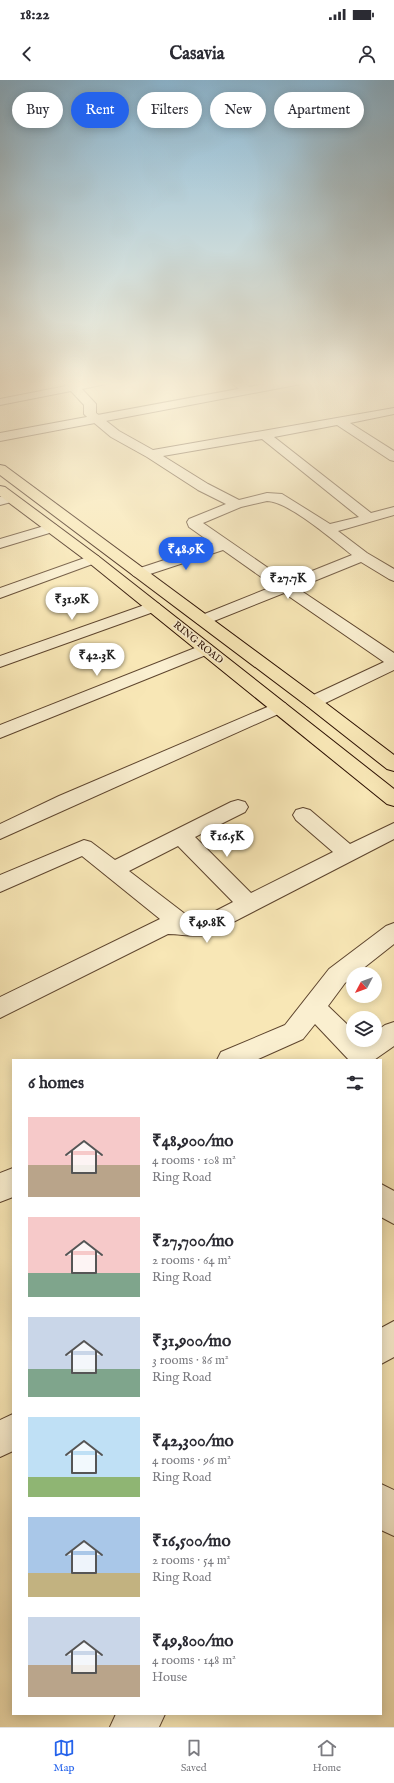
<!DOCTYPE html>
<html lang="en">
<head>
<meta charset="utf-8">
<style>
	:root { --surface:#fff; --page:#f2f2f3; --text:#2b2b33; --muted:#7c7c81; --line:#e1e1e2; --accent:#2563eb }
	body { margin:0; font-family:"IM FELL English",serif; background:var(--page); color:var(--text); height:100vh; display:flex; flex-direction:column; font-size:15px; white-space:nowrap }
	* { box-sizing:border-box; margin:0 }
	p { font-size:13px; color:var(--muted) }
	.icon { flex:none; width:22px; height:22px; fill:none; stroke:currentColor; stroke-width:2; stroke-linecap:round; stroke-linejoin:round }
	.map { position:relative; flex:1; overflow:hidden }
	.details { position:absolute; left:12px; top:979px; width:370px; height:656px; display:flex; flex-direction:column; background:var(--surface); border-radius:0px; box-shadow:0 2px 10px #0003 }
	.details>* { flex:none }
	.banner { position:absolute; left:12px; top:12px; width:370px; height:36px; display:flex; gap:8px }
	.needle { width:26px; rotate:229deg }
	.controls { position:absolute; left:346px; top:887px; display:grid; gap:8px }
	.controls a { display:grid; place-items:center; width:36px; height:36px; border-radius:50%; background:var(--surface); box-shadow:0 2px 10px #0003; font-size:20px }
	.price { position:absolute; translate:-50% -34px; padding:0 9px; border-radius:14px; background:#fff; color:#222; font-size:13px; line-height:26px; filter:drop-shadow(0 1px 2px #0008) }
	.price::after { content:''; position:absolute; left:50%; top:24px; width:12px; height:9px; margin-left:-6px; background:inherit; clip-path:polygon(0 0,100% 0,50% 100%) }
	.price.on { background:var(--accent); color:#fff }
	ul { padding:0; list-style:none }
	li { display:flex; align-items:center; gap:12px; height:100px; padding:0 16px }
	li span { display:grid; place-items:center; flex:none; width:112px; height:80px; border-radius:0px; color:#555 }
	li>.icon { margin-inline-start:auto }
	span .icon { width:48px; height:48px; fill:#fffc; stroke-width:1 }
	li b { font-size:17px }
	h2 { display:flex; justify-content:space-between; align-items:center; height:48px; padding:0 16px; font-size:17px }
	.chip { padding:0 14px; border-radius:18px; background:var(--surface); box-shadow:0 2px 10px #0003; font-size:14px; line-height:36px }
	.chip.on { background:var(--accent); color:#fff }
	.status { display:flex; justify-content:space-between; align-items:center; height:28px; padding:0 20px; background:var(--surface); direction:ltr }
	.status svg { height:11px; fill:currentColor }
	header { display:flex; justify-content:space-between; align-items:center; height:52px; padding:0 16px; background:var(--surface); font-size:18px; font-weight:800 }
	.dock { display:flex; justify-content:space-around; align-items:center; height:56px; border-top:1px solid var(--line); background:var(--surface); font-size:11px; color:var(--muted) }
	.dock a { display:grid; justify-items:center; gap:2px }
	.dock .on { color:var(--accent) }
	.map>svg:first-child { display:block }
	.lines { fill:none; stroke-linecap:round; stroke-linejoin:round }
	.minor-casing { stroke:#5e452e; stroke-width:2 }
	.tertiary-casing { stroke:#5e452e; stroke-width:2 }
	.trunk-casing { stroke:#2b0f00; stroke-width:2 }
	.minor { fill:#faefd0; fill-rule:evenodd }
	.tertiary { fill:#faefd0; fill-rule:evenodd }
	.trunk { fill:#f8e7b6; fill-rule:evenodd }
	.labels { text-anchor:middle; dominant-baseline:central; stroke-width:3; stroke-linejoin:round; paint-order:stroke }
	.far-street-label { font-size:10px; fill:#2b0f00; stroke:#faefd0 }
</style>
</head>
<body>
<div class="status"><b>18:22</b><svg viewBox="0 0 49 12"><path d="M0 12V9h3v3zM5 12V6h3v6zM10 12V3h3v9zM15 12V0h3v12zM26 1h20v11H26zM47 4h2v5h-2z"/></svg></div>
<header><svg class="icon" aria-label="back" viewBox="0 0 24 24"><path d="M15 5l-7 7 7 7"/></svg>Casavia<svg class="icon" aria-label="person" viewBox="0 0 24 24"><circle cx="12" cy="8" r="4"/><path d="M4 21q1-7 8-7t8 7"/></svg></header>
<div class="map">
<svg width="394" height="1647" viewBox="0 0 394 1647">
	<rect width="100%" height="100%" fill="#f8e7b6"/>
	<filter id="stains"><feTurbulence type="fractalNoise" baseFrequency=".005" numOctaves="4"/><feColorMatrix values="0 0 0 0 .2 0 0 0 0 .09 0 0 0 0 .02 0 0 0 .5 -.17"/></filter>
	<radialGradient id="worn" r=".72"><stop offset=".6" stop-color="#630" stop-opacity="0"/><stop offset="1" stop-color="#630" stop-opacity=".3"/></radialGradient>
	<g class="lines">
		<defs>
			<g id="minor">
				<path d="M62 301H74L76 304 88 301H112L111 303 82 309 96 324V333L119 351 153 370 394 328V334L350 343 394 371V381L390 380 337 345 274 357 371 433 394 427V435L338 451 367 473 394 489V501L389 499 361 482 297 508 394 573V590L319 626 313 627 307 626 304 622 307 618 384 582 284 513 209 543 203 545 197 543 195 540 197 537 274 506 223 470 144 496 139 498 134 496 131 493 134 490 213 464 189 447 187 442 189 439 226 424 198 410 147 377 111 357 86 336 84 334V325L71 311 0 325V319L66 306ZM262 359 359 437 330 444 282 414 267 413 239 420 208 404 163 376ZM267 421C288 421 334 461 352 475L287 501 203 443 241 427Z"/>
				<polygon points="229,301 242,301 254,311 252,313 244,313"/>
				<polygon points="10,414 15,415 17,418 15,421 0,425 0,417"/>
				<polygon points="51,444 56,445 58,448 56,451 0,468 0,459"/>
				<polygon points="93,475 98,476 100,479 98,482 0,518 0,508"/>
				<polygon points="153,522 159,524 161,527 159,530 0,587 0,576"/>
				<polygon points="205,564 211,565 213,569 211,573 0,658 0,645"/>
				<polygon points="279,622 285,623 288,627 285,631 0,759 0,744 59,716"/>
				<path d="M238 720 245 722 248 727 245 732 195 757 251 813 333 772 296 740 293 735 296 730 303 728 310 730 350 764 394 743V759L210 854C197 858 182 854 168 854L0 938V917L160 839 82 776 0 812V795L84 760 91 762 115 780 231 722ZM178 766 233 822 200 839 189 837 129 791Z"/>
				<polygon points="394,843 394,864 356,894 353,894 353,897 345,903 328,926 353,950 353,960 375,960 375,952 385,945 394,942 394,966 374,980 349,980 315,944 303,959 256,980 217,980 221,972 285,945 329,889 386,846"/>
				<polygon points="13,1088 13,1117 0,1122 0,1093"/>
				<polygon points="381,1104 394,1111 394,1144 381,1137"/>
				<polygon points="394,1241 394,1277 381,1284 381,1248"/>
				<polygon points="13,1334 13,1371 0,1377 0,1340"/>
				<polygon points="381,1404 394,1410 394,1456 381,1450"/>
				<polygon points="116,1634 165,1634 159,1647 110,1647"/>
			</g>
			<polygon id="tertiary" points="281,301 306,301 301,304 0,361 0,353"/>
			<g id="trunk">
				<polygon points="0,385 5,386 319,618 394,675 394,691 387,689 307,626 0,395"/>
				<polygon points="0,406 5,407 98,476 394,709 394,726 387,724 88,482 0,416"/>
			</g>
		</defs>
		<!-- minor casing -->
		<use href="#minor" class="minor-casing"/>
		<!-- tertiary casing -->
		<use href="#tertiary" class="tertiary-casing"/>
		<!-- trunk casing -->
		<use href="#trunk" class="trunk-casing"/>
		<!-- minor -->
		<use href="#minor" class="minor"/>
		<!-- tertiary -->
		<use href="#tertiary" class="tertiary"/>
		<!-- trunk -->
		<use href="#trunk" class="trunk"/>
	</g>
	<!-- sky -->
	<linearGradient id="sky" x2="0" y2="1"><stop stop-color="#8bb8d4"/><stop offset="0.57" stop-color="#fcf4de"/><stop offset="1" stop-color="#fcf4de" stop-opacity="0"/></linearGradient>
	<rect width="394" height="532" fill="url(#sky)"/>
	<g class="labels">
		<!-- far-street labels -->
		<g class="far-street-label">
			<text transform="translate(198 563) rotate(39)">RING ROAD</text>
		</g>
	</g>
	<rect width="100%" height="100%" filter="url(#stains)"/>
	<rect width="100%" height="100%" fill="url(#worn)"/>
</svg>
<div class="controls">
<a><svg class="needle" viewBox="-14 -14 28 28"><path d="M0-13l5 13h-10z" fill="#e53935"/><path d="M0 13l5-13h-10z" fill="#7c7c81"/></svg></a>
<a><svg class="icon" aria-label="layers" viewBox="0 0 24 24"><path d="M12 4l9 5-9 5-9-5zM3 14l9 5 9-5"/></svg></a>
</div>
<b class="price on" style="left:186px;top:491px">₹48.9K</b>
<b class="price" style="left:288px;top:520px">₹27.7K</b>
<b class="price" style="left:72px;top:541px">₹31.9K</b>
<b class="price" style="left:97px;top:597px">₹42.3K</b>
<b class="price" style="left:227px;top:778px">₹16.5K</b>
<b class="price" style="left:207px;top:864px">₹49.8K</b>
<div class="banner">
<a class="chip">Buy</a>
<a class="chip on">Rent</a>
<a class="chip">Filters</a>
<a class="chip">New</a>
<a class="chip">Apartment</a>
</div>
<section class="details">
<h2>6 homes<svg class="icon" aria-label="filters" viewBox="0 0 24 24"><path d="M4 7h16M4 17h16"/><circle cx="9" cy="7" r="2"/><circle cx="15" cy="17" r="2"/></svg></h2>
<ul>
<li><span style="background:linear-gradient(#f6c9c9 60%,#b9a48a 0)"><svg class="icon" aria-label="home" viewBox="0 0 24 24"><path d="M3 11l9-7 9 7M6 9v11h12V9"/></svg></span><div><b>₹48,900/mo</b><p>4 rooms · 108 m²</p><p>Ring Road</p></div></li>
<li><span style="background:linear-gradient(#f6c9c9 70%,#7fa58c 0)"><svg class="icon" aria-label="home" viewBox="0 0 24 24"><path d="M3 11l9-7 9 7M6 9v11h12V9"/></svg></span><div><b>₹27,700/mo</b><p>2 rooms · 64 m²</p><p>Ring Road</p></div></li>
<li><span style="background:linear-gradient(#c9d6e8 65%,#7fa58c 0)"><svg class="icon" aria-label="home" viewBox="0 0 24 24"><path d="M3 11l9-7 9 7M6 9v11h12V9"/></svg></span><div><b>₹31,900/mo</b><p>3 rooms · 86 m²</p><p>Ring Road</p></div></li>
<li><span style="background:linear-gradient(#bfe0f5 75%,#8fb573 0)"><svg class="icon" aria-label="home" viewBox="0 0 24 24"><path d="M3 11l9-7 9 7M6 9v11h12V9"/></svg></span><div><b>₹42,300/mo</b><p>4 rooms · 96 m²</p><p>Ring Road</p></div></li>
<li><span style="background:linear-gradient(#a9c7e8 70%,#c2b280 0)"><svg class="icon" aria-label="home" viewBox="0 0 24 24"><path d="M3 11l9-7 9 7M6 9v11h12V9"/></svg></span><div><b>₹16,500/mo</b><p>2 rooms · 54 m²</p><p>Ring Road</p></div></li>
<li><span style="background:linear-gradient(#c9d6e8 60%,#b9a48a 0)"><svg class="icon" aria-label="home" viewBox="0 0 24 24"><path d="M3 11l9-7 9 7M6 9v11h12V9"/></svg></span><div><b>₹49,800/mo</b><p>4 rooms · 148 m²</p><p>House</p></div></li>
</ul>
</section>
</div>
<nav class="dock">
<a class="on"><svg class="icon" aria-label="map" viewBox="0 0 24 24"><path d="M3 6l6-2 6 2 6-2v14l-6 2-6-2-6 2zM9 4v14M15 6v14"/></svg>Map</a>
<a><svg class="icon" aria-label="saved" viewBox="0 0 24 24"><path d="M7 4h10v16l-5-4-5 4z"/></svg>Saved</a>
<a><svg class="icon" aria-label="home" viewBox="0 0 24 24"><path d="M3 11l9-7 9 7M6 9v11h12V9"/></svg>Home</a>
</nav>
</body>
</html>
